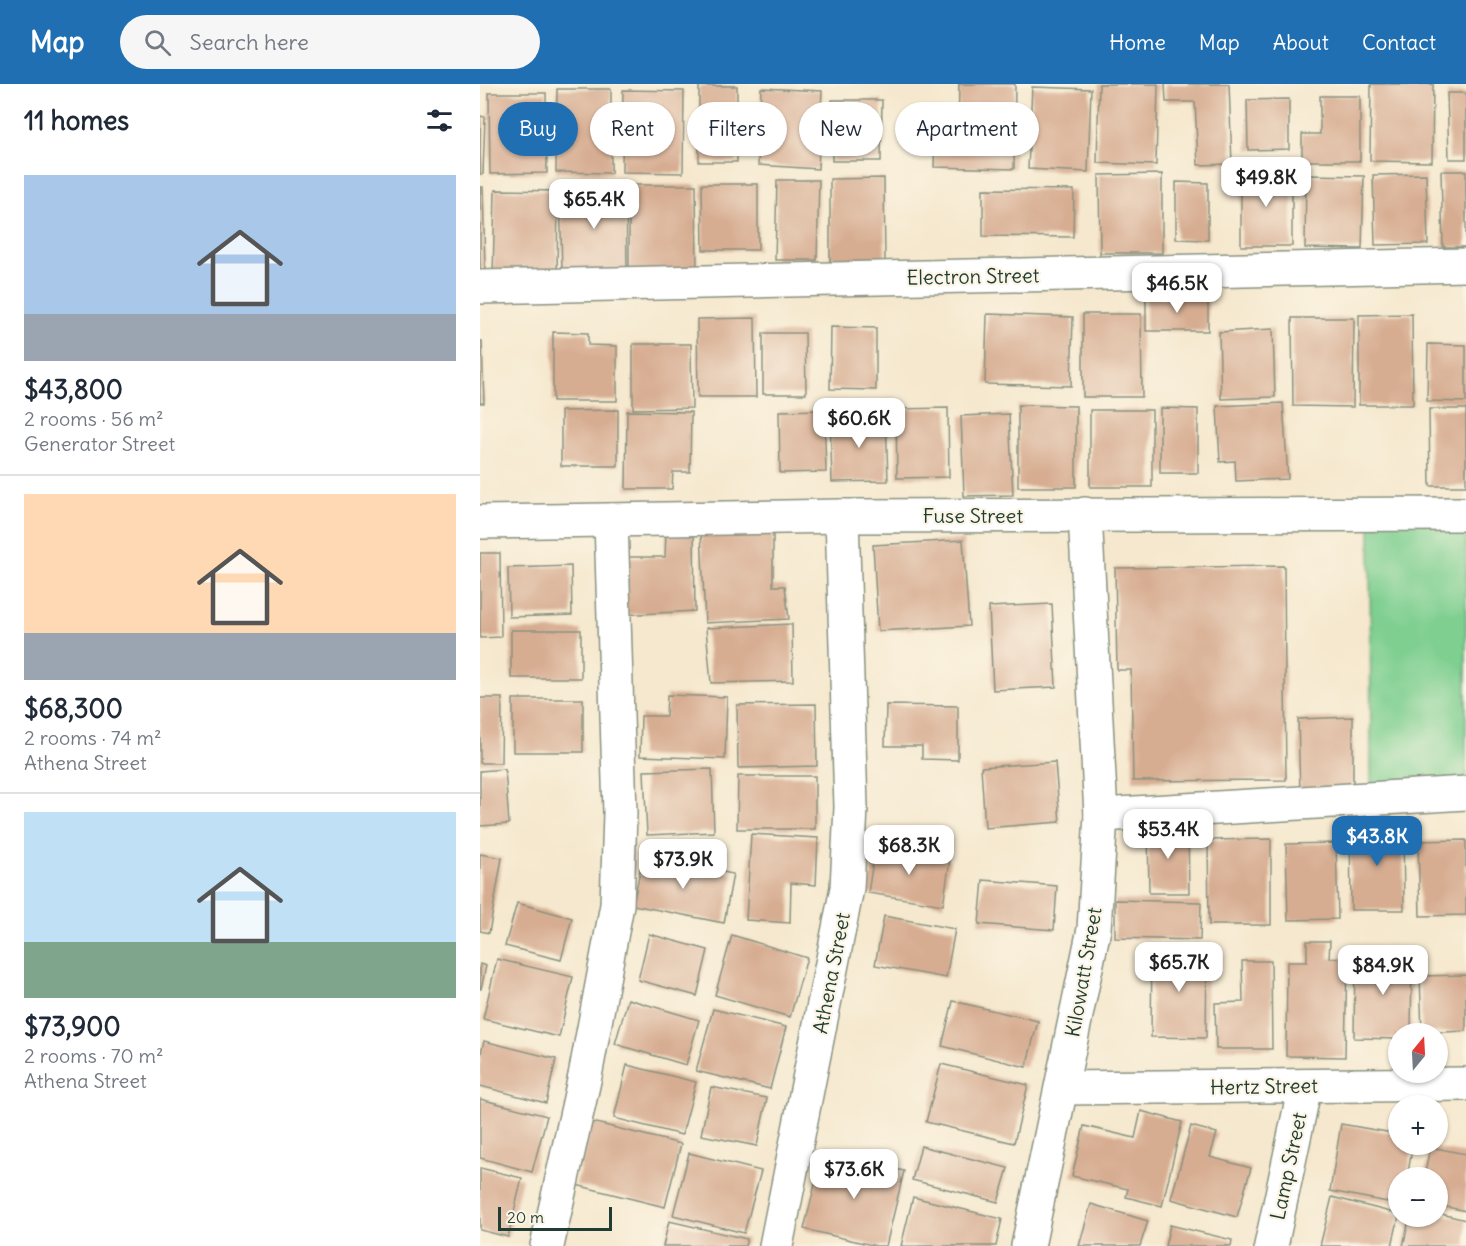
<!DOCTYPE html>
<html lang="en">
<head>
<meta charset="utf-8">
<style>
	:root { --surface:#fff; --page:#f6f6f7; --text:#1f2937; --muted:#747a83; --line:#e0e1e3; --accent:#1f6fb2 }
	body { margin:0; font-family:Delius,sans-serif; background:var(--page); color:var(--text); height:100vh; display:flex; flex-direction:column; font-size:22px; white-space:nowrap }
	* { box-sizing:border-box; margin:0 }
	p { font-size:20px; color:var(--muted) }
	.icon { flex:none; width:33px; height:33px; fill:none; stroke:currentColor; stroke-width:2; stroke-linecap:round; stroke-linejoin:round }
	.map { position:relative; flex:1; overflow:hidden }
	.details { display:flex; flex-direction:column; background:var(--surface); width:480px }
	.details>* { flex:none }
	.top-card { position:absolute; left:18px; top:18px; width:570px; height:54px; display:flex; gap:12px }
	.needle { width:39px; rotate:18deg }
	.buttons { position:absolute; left:908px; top:939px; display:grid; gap:12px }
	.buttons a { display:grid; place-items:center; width:60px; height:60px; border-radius:50%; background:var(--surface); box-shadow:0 2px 4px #0004; font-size:30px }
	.scale { position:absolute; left:18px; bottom:15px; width:114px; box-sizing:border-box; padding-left:6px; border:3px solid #1f3d34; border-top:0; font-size:16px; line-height:21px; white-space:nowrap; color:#1f3d34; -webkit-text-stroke:4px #fcf5e5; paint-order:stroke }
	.price { position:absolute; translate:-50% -51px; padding:0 14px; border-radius:12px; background:#fff; color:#222; font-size:20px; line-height:39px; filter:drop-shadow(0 2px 3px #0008) }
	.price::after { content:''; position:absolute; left:50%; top:36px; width:18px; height:14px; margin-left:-9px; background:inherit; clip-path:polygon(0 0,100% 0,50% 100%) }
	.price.current { background:var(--accent); color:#fff }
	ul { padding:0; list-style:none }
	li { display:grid; align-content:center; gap:12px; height:318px; padding:0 24px }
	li+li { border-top:2px solid var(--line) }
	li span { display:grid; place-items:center; height:186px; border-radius:0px; color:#555 }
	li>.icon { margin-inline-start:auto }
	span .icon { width:108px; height:108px; fill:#fffc; stroke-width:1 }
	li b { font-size:26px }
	h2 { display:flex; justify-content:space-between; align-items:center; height:72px; padding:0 24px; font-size:26px }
	.tag { padding:0 21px; border-radius:27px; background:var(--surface); box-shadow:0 2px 4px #0004; font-size:21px; line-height:54px }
	.tag.current { background:var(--accent); color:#fff }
	header { display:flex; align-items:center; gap:36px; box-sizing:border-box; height:84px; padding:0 30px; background:var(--accent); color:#fff }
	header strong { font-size:28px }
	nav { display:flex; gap:33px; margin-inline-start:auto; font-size:21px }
	.search { width:420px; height:54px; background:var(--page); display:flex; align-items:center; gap:15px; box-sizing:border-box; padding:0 21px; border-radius:33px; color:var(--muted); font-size:22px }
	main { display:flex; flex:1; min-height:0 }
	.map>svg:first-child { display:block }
	.green { fill:#7ecf90; stroke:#4e8662; stroke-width:1.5 }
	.building { fill:#d7ad92 }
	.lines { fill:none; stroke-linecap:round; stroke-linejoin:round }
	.minor-casing { stroke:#8a9281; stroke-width:36 }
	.minor { stroke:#fff; stroke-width:33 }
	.labels { text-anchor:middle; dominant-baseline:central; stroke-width:4.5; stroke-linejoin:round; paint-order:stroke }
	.street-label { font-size:20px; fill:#1f3d34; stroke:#fcf5e5 }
</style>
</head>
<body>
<header>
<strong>Map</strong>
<div class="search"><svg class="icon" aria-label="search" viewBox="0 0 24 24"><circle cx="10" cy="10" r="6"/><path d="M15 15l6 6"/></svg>Search here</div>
<nav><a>Home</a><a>Map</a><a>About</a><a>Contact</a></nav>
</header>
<main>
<section class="details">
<h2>11 homes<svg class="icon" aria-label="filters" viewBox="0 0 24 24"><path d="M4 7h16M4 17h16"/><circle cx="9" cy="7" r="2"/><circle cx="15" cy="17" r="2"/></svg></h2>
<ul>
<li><span style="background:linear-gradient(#a9c7e8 75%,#9aa5b1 0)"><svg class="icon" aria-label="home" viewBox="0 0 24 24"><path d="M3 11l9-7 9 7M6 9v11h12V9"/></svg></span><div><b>$43,800</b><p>2 rooms · 56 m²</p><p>Generator Street</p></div></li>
<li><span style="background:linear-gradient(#ffd9b3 75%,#9aa5b1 0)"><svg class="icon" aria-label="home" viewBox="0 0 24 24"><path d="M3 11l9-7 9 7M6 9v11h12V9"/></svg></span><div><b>$68,300</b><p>2 rooms · 74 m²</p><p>Athena Street</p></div></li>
<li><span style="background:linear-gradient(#bfe0f5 70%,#7fa58c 0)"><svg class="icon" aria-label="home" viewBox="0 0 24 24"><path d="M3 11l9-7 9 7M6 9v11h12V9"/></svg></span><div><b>$73,900</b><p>2 rooms · 70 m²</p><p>Athena Street</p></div></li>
</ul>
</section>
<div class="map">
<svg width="986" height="1162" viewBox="0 0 986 1162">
	<rect width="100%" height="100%" fill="#fcf5e5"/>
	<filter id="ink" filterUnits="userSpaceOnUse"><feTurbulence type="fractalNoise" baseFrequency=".0167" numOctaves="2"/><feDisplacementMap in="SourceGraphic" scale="12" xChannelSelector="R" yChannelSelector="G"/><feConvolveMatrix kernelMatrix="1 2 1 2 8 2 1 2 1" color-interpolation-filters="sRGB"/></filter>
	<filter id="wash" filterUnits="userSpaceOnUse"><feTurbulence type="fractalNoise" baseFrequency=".008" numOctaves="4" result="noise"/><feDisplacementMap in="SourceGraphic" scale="24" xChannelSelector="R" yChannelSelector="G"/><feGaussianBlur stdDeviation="1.35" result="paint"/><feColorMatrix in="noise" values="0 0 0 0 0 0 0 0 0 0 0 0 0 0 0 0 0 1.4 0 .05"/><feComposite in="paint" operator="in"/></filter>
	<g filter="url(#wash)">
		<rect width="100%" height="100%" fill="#f5e8ce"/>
		<!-- green -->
		<polygon class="green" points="986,431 986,698 891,705 890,432"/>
		<g id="blocks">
			<!-- building -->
			<g class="building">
				<polygon points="479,0 535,0 534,85 454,83 455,53 478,53"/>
				<polygon points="619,0 678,0 676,81 617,79"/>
				<polygon points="685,0 749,0 752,80 718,81 715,18 686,18"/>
				<polygon points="891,0 953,0 952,78 890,77"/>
				<rect x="219" y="2" width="38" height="76"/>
				<polygon points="552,3 611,5 608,88 548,85"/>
				<polygon points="281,4 342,7 338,85 278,81"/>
				<polygon points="77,5 131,5 131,89 76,88"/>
				<polygon points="143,6 204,7 203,89 142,88"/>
				<polygon points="9,9 66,9 67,89 10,90"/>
				<polygon points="967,9 986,9 986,75 969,75"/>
				<polygon points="840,12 880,12 880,77 822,77 822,50 840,50"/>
				<polygon points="809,15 809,65 768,66 767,16"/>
				<polygon points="352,16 402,16 401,77 352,77"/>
				<polygon points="0,32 5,33 3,90 0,90"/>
				<rect x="761" y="87" width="51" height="75"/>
				<polygon points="961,87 986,87 986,163 963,163"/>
				<polygon points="682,90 682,169 620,169 619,91"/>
				<polygon points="946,90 948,160 895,161 893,91"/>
				<polygon points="826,91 884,92 882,165 825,164"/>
				<polygon points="404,94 405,177 350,178 350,95"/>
				<polygon points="297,96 339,96 337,176 295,176"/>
				<polygon points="696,98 728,99 728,156 696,155"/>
				<polygon points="222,100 278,100 278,166 223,166"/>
				<polygon points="149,101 216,101 217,189 149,189"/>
				<polygon points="0,103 3,103 5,185 0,185"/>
				<polygon points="146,103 147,188 82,189 80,105"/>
				<polygon points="503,105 594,106 593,153 503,152"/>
				<polygon points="15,106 78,107 77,194 13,193"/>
				<rect x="666" y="213" width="62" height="34"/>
				<polygon points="507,230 593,233 591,302 505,300"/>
				<polygon points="603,230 661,230 662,313 603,313"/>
				<polygon points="932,230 933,321 879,321 879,231"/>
				<polygon points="275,234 276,313 218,313 217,235"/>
				<polygon points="812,234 874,234 873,323 813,322"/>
				<polygon points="351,243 396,244 396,306 350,305"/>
				<polygon points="793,245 795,313 741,315 739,248"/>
				<polygon points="73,248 108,249 108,261 137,262 137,317 73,317"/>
				<polygon points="283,249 325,249 326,310 283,310"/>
				<polygon points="0,257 2,257 4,319 0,319"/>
				<polygon points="153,260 211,260 212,324 153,325"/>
				<polygon points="948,260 986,261 986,318 947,317"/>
				<polygon points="803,319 808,395 756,397 755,377 740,378 737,322"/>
				<polygon points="538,321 596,322 596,403 538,403"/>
				<polygon points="468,324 469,393 417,394 416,325"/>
				<polygon points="680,324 718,325 718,389 680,389"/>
				<polygon points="949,325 986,325 986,402 950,402"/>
				<polygon points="138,326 138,382 81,382 81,327"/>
				<polygon points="344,326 346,388 300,389 299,327"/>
				<rect x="610" y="326" width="62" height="77"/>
				<polygon points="147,327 211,328 210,388 193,388 192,405 146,405"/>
				<polygon points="529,330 533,411 484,412 481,332"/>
				<polygon points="406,331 408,397 352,398 350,332"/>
				<polygon points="293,445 293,502 305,502 309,535 225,539 221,448"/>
				<polygon points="186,447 214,447 215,527 141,531 139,473 185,473"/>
				<polygon points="483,456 489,542 398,547 393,461"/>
				<polygon points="0,469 20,469 21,553 0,554"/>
				<polygon points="91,482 92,531 29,533 28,484"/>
				<polygon points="804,482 806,696 653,697 651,586 637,586 635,484"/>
				<polygon points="572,520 576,603 513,606 509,523"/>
				<polygon points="312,540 313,597 231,599 226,544"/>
				<rect x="31" y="546" width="70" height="48"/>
				<polygon points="187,611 247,613 245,675 160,672 161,632 186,632"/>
				<polygon points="0,614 22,614 21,679 0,679"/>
				<rect x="33" y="615" width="70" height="53"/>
				<polygon points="336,620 337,682 258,684 257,621"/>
				<polygon points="406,621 478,622 478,676 442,675 442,662 405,662"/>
				<polygon points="873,633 873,710 820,711 818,635"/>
				<polygon points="575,678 580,738 505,744 501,683"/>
				<polygon points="25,685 29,740 0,742 0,687"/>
				<polygon points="232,685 234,748 167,751 164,687"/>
				<polygon points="258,692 335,692 335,745 257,745"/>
				<polygon points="870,740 923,740 924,826 871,826"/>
				<polygon points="668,742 708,742 709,809 669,809"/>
				<polygon points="271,750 338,754 336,801 311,799 310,839 266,836"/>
				<polygon points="791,755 791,841 729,841 728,756"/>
				<polygon points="986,756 986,831 940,832 938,757"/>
				<polygon points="856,759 858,835 808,836 806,760"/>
				<polygon points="395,764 470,776 463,821 388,809"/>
				<polygon points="0,770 22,774 9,849 0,847"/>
				<polygon points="163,772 253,790 244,839 153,821"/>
				<polygon points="503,796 577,802 574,846 499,840"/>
				<polygon points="635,816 721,818 720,856 635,854"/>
				<polygon points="37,819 92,834 81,876 25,862"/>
				<polygon points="404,832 475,845 466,894 395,881"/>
				<polygon points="169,850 228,866 217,912 158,896"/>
				<polygon points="252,851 327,874 310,933 235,911"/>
				<polygon points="827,857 850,857 849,874 867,875 865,973 806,972 807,878 827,878"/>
				<polygon points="672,864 727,865 726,954 671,953"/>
				<polygon points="875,870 932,870 931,950 918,950 918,955 874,954"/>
				<polygon points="17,875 93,893 79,953 3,935"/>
				<polygon points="762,877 791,877 792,965 736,965 735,919 763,918"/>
				<polygon points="0,880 6,882 1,905 0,905"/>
				<polygon points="986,891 986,947 942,949 940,892"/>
				<polygon points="148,915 219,936 206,981 135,960"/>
				<polygon points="473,917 558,937 546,983 462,962"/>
				<polygon points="233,925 306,943 290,1005 216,987"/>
				<polygon points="4,957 76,975 66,1019 0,1002 0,973"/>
				<polygon points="461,980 548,1001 534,1059 446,1038"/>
				<polygon points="147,981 216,998 202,1051 134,1034"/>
				<polygon points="231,1003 287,1014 277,1062 221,1051"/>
				<polygon points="0,1015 67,1032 52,1088 0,1074"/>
				<polygon points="661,1027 702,1038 682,1122 646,1113 648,1105 592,1092 604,1042 655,1054"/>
				<polygon points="112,1038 201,1060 185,1123 96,1101"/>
				<polygon points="861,1040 918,1050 918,1060 933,1060 927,1094 918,1094 918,1120 850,1107"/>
				<polygon points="711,1042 737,1049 730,1073 771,1084 757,1133 691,1115"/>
				<polygon points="441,1062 528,1084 518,1118 432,1096"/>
				<polygon points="950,1063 986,1070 986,1127 957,1121 957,1094 944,1094"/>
				<polygon points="343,1068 424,1087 406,1162 396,1162 324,1145"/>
				<polygon points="209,1069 281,1087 264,1149 193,1131"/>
				<polygon points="0,1084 42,1094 28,1153 0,1146"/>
				<polygon points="433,1113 522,1135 516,1162 421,1162"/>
				<polygon points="852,1113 918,1130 919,1132 912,1162 840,1162"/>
				<polygon points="611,1120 668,1137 660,1162 599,1162"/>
				<polygon points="957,1129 986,1136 986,1162 923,1162 930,1132 957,1132"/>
				<polygon points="189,1137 267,1155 265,1162 183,1162"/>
				<polygon points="690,1141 752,1156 751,1162 685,1162"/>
			</g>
		</g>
	</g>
	<g filter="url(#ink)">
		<use href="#blocks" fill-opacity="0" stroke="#8a9281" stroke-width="1.5"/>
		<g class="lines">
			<defs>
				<g id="minor">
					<polyline points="0,203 986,181"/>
					<polyline points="0,438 362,432 986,430"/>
					<polyline points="621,731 986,709"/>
					<polyline points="582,1004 986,1000"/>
					<polyline points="67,1162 105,992 137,821 140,729 131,436"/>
					<polyline points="296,1162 367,804 371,723 362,432"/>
					<polyline points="548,1162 614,845 621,731 605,430"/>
					<polyline points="791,1162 825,1002"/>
				</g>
			</defs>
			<!-- minor casing -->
			<use href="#minor" class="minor-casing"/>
			<!-- minor -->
			<use href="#minor" class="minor"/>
		</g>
	</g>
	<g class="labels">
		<!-- street labels -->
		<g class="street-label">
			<text transform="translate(493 192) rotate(-1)">Electron Street</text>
			<text x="493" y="431">Fuse Street</text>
			<text transform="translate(603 888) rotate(-80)">Kilowatt Street</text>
			<text transform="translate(351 889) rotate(-79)">Athena Street</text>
			<text transform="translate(784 1002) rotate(-1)">Hertz Street</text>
			<text transform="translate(808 1082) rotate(-78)">Lamp Street</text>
		</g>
	</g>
</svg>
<div class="buttons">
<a><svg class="needle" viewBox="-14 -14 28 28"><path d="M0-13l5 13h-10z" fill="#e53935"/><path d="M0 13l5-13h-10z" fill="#747a83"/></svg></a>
<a>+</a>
<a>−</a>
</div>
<div class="scale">20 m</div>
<b class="price" style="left:786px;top:124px">$49.8K</b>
<b class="price" style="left:114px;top:146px">$65.4K</b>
<b class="price" style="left:697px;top:230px">$46.5K</b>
<b class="price" style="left:379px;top:365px">$60.6K</b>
<b class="price" style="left:688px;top:776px">$53.4K</b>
<b class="price current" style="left:897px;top:783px">$43.8K</b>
<b class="price" style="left:429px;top:792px">$68.3K</b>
<b class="price" style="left:203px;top:806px">$73.9K</b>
<b class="price" style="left:699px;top:909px">$65.7K</b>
<b class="price" style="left:903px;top:912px">$84.9K</b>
<b class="price" style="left:374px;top:1116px">$73.6K</b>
<div class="top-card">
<a class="tag current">Buy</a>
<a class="tag">Rent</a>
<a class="tag">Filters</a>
<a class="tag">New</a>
<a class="tag">Apartment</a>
</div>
</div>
</main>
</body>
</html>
